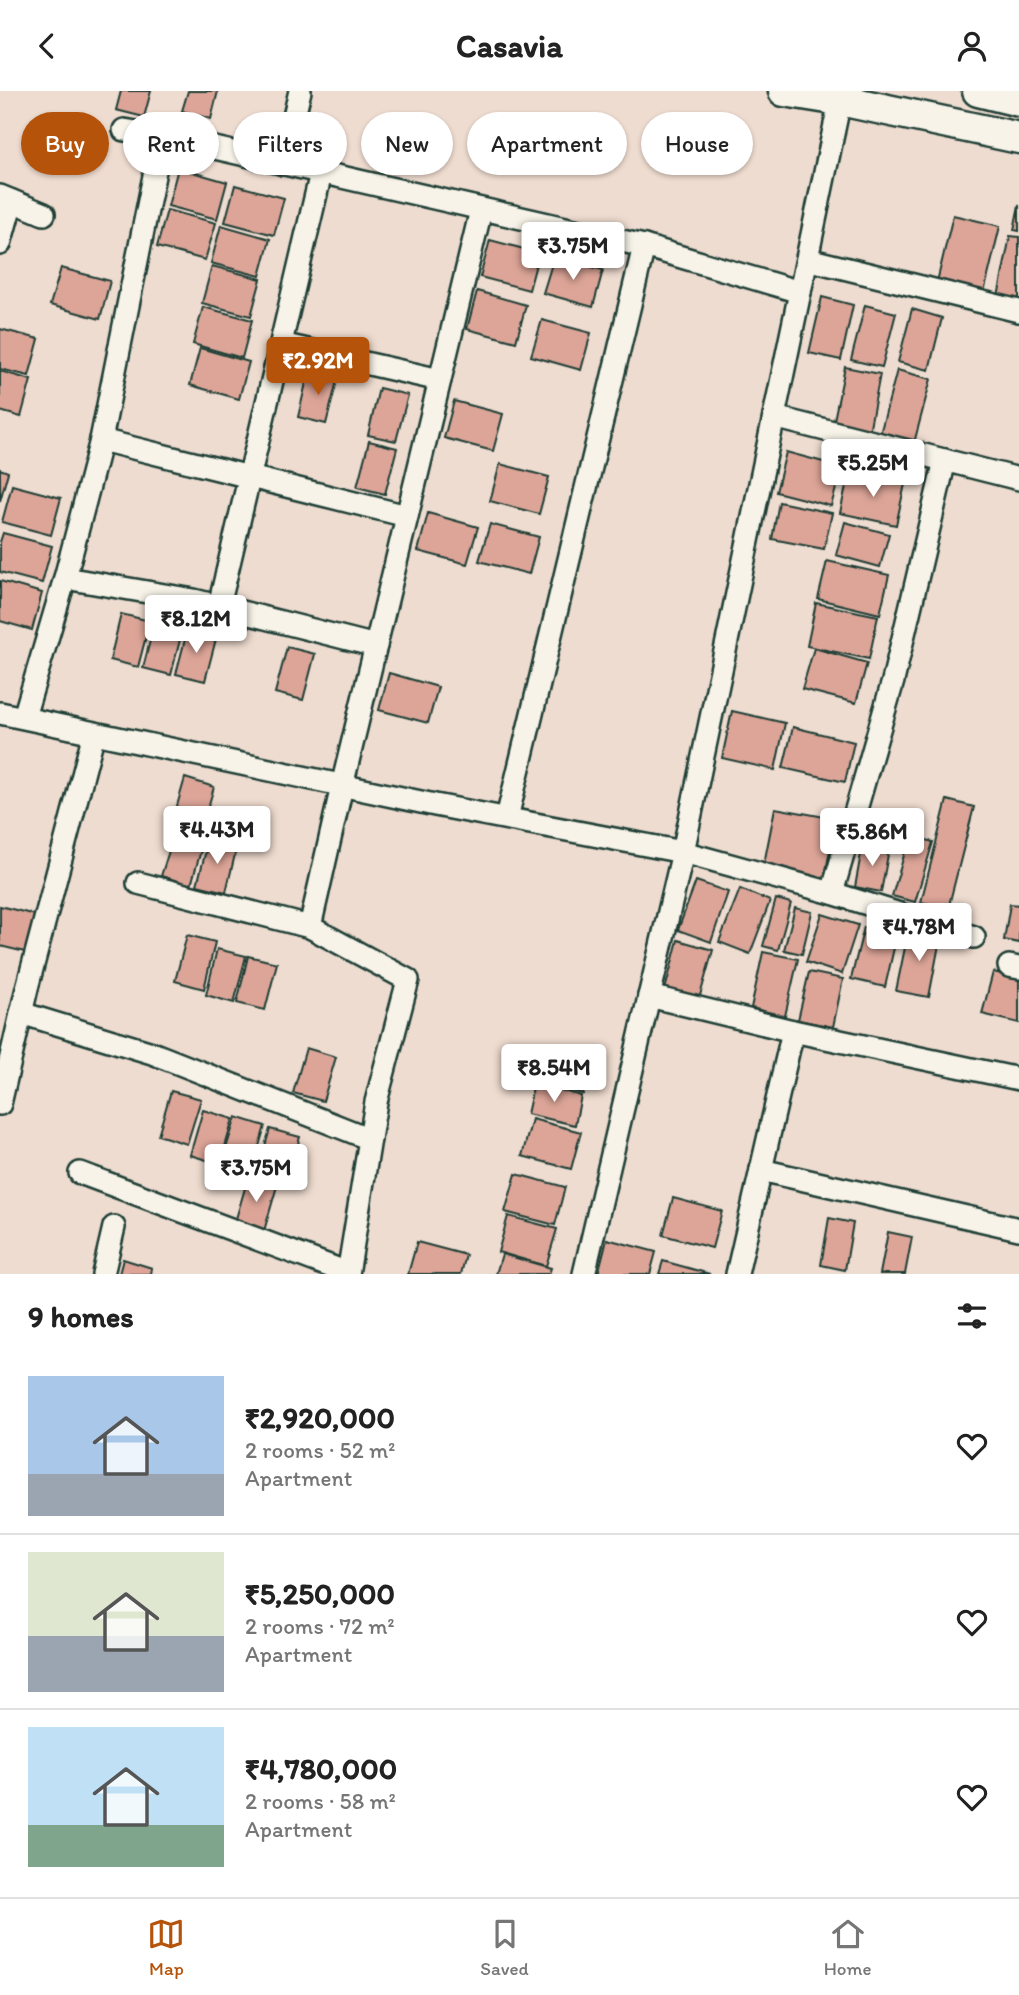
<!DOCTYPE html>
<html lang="en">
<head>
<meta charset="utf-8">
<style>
	:root { --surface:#fff; --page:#f6f6f6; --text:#222; --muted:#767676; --line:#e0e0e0; --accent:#b45309 }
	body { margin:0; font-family:Itim,sans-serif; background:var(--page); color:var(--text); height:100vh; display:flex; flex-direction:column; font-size:26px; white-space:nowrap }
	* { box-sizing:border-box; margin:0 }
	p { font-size:23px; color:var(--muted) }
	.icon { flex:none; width:38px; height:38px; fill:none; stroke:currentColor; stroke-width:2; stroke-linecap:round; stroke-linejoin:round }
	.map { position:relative; height:1183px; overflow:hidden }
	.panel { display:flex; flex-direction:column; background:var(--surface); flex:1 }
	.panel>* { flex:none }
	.banner { position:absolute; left:21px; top:21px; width:978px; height:63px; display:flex; gap:14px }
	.price { position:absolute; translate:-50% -60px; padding:0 16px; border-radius:7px; background:#fff; color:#222; font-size:23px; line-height:46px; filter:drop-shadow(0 2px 4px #0008) }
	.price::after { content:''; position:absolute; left:50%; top:42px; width:21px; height:16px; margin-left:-10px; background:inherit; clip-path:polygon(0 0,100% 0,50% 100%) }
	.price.current { background:var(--accent); color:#fff }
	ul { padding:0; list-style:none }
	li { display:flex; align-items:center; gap:21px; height:175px; padding:0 28px }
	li+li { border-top:2px solid var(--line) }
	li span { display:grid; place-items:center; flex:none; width:196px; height:140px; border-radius:0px; color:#555 }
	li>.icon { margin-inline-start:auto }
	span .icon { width:84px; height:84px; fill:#fffc; stroke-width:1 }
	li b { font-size:30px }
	h2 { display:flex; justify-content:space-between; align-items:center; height:84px; padding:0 28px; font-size:30px }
	.chip { padding:0 24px; border-radius:32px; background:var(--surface); box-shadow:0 2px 5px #0004; font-size:24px; line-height:63px }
	.chip.current { background:var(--accent); color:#fff }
	header { display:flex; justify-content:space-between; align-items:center; height:91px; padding:0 28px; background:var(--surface); font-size:32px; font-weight:800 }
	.tab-bar { display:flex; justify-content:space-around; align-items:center; height:98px; border-top:2px solid var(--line); background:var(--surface); font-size:19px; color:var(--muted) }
	.tab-bar a { display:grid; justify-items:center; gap:4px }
	.tab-bar .current { color:var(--accent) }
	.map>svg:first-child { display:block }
	.building { fill:#dda598; stroke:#1f3d34; stroke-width:2 }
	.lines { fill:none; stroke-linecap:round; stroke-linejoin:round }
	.street-casing { stroke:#1f3d34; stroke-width:26 }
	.secondary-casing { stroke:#1f3d34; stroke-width:35 }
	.street { stroke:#f7f3e8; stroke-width:21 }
	.secondary { stroke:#f7f3e8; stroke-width:30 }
</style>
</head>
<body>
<header><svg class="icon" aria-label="back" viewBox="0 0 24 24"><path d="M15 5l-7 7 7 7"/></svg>Casavia<svg class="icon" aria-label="person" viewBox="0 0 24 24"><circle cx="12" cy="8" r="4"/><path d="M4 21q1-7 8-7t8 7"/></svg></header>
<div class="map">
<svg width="1019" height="1183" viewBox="0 0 1019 1183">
	<rect width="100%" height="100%" fill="#efdcd0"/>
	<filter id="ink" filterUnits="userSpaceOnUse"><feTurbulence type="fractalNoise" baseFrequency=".0143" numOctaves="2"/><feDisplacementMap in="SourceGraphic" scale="14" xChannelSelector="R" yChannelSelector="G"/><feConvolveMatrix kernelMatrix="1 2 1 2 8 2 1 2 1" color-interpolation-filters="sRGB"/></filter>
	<g filter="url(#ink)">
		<!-- building -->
		<g class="building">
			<polygon points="121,0 151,0 144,26 116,19"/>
			<polygon points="188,0 218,0 211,28 182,20"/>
			<polygon points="178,77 227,91 217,128 168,115"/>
			<polygon points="235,94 284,107 274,144 225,131"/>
			<polygon points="1019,114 1019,140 1014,139"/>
			<polygon points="167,119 216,132 205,169 157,156"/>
			<polygon points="953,124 1000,135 984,202 937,191"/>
			<polygon points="221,134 270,148 260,185 211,172"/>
			<polygon points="1010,145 1019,146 1019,211 998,206"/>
			<polygon points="490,149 539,162 529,199 480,186"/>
			<polygon points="554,166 603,179 593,216 543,202"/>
			<polygon points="212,175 261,188 251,225 202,212"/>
			<polygon points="61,177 110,190 100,228 50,214"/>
			<polygon points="477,200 526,214 516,251 467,238"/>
			<polygon points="822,206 853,214 841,269 809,262"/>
			<polygon points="865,214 896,222 882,276 851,269"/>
			<polygon points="203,216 252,229 242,267 193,253"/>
			<polygon points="912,218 942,227 929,279 898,271"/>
			<polygon points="542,229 591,242 581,279 531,265"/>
			<polygon points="0,238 39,248 29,285 0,278"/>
			<polygon points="200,257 249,271 239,308 190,294"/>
			<polygon points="845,276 880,283 869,341 833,334"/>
			<polygon points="309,279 338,286 326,333 298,326"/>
			<polygon points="897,279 931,288 914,352 880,343"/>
			<polygon points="0,280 31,289 21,326 0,320"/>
			<polygon points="379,297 408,304 396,350 368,344"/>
			<polygon points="454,310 503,323 493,360 444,347"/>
			<polygon points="369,350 397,357 385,403 357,396"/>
			<polygon points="786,361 842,376 831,415 776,401"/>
			<polygon points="500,373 549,386 539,423 490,410"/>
			<polygon points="0,378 8,381 0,410"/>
			<polygon points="849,382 905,393 896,434 840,422"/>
			<polygon points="12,394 61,407 51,444 2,431"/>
			<polygon points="779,411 832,422 824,458 772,448"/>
			<polygon points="428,422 478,436 467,473 418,460"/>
			<polygon points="845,431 889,443 880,476 836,464"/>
			<polygon points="490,433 539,446 529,483 479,470"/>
			<polygon points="3,442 52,455 42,492 0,481 0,451"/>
			<polygon points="827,470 889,484 880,523 818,508"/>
			<polygon points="0,490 42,502 32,539 0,530"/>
			<polygon points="816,512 878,525 869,568 807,555"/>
			<polygon points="121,523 150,530 138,576 110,569"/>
			<polygon points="155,530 183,537 171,584 143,577"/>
			<polygon points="188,537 217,544 205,590 176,583"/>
			<polygon points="287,556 315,563 303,609 275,602"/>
			<polygon points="814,557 867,572 856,612 802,598"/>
			<polygon points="389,582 438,596 428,632 379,619"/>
			<polygon points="732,620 785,632 775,679 722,667"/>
			<polygon points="793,636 854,651 845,691 783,677"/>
			<polygon points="185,687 214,696 201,741 172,732"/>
			<polygon points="947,709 974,716 948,818 921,811"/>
			<polygon points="775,717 836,728 824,790 763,778"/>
			<polygon points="175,741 204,749 191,794 161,785"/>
			<polygon points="910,744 933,751 915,811 892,805"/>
			<polygon points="209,748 237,755 226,801 197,794"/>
			<polygon points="863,752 889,758 881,801 855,796"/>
			<polygon points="696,790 728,801 711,851 678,839"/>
			<polygon points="740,798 770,810 750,863 719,851"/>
			<polygon points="776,808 791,812 778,859 763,855"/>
			<polygon points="1010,813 1019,814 1019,852 1004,849"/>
			<polygon points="0,815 35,824 25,861 0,855"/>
			<polygon points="795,817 812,821 802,863 784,859"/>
			<polygon points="822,823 858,834 842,883 806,871"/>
			<polygon points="864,836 897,844 885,896 851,888"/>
			<polygon points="909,837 941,843 929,906 896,900"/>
			<polygon points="187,844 215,851 204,898 175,890"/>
			<polygon points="678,849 713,859 699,908 665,899"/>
			<polygon points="217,858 246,865 234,912 206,904"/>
			<polygon points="763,861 798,868 785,925 751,917"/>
			<polygon points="248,865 277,872 265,919 237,912"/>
			<polygon points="809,881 843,888 833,936 798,929"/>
			<polygon points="993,881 1019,887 1019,932 982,923"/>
			<polygon points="544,953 594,966 583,1003 534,990"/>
			<polygon points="306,957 336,966 323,1010 293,1002"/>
			<polygon points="534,992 581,1005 575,1034 527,1023"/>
			<polygon points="171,1000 201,1008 187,1053 158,1044"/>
			<polygon points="203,1019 233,1028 220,1073 190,1064"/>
			<polygon points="236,1026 265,1035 252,1079 222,1070"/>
			<polygon points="532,1028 581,1041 571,1078 522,1065"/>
			<polygon points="270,1038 300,1046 287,1091 257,1082"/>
			<polygon points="516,1083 565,1096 555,1134 505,1121"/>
			<polygon points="248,1087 277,1095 264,1140 235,1131"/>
			<polygon points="673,1107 722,1120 712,1157 663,1144"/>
			<polygon points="508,1125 557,1138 546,1175 498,1161"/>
			<polygon points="829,1127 853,1132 845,1179 821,1174"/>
			<polygon points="888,1141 912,1146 905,1183 880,1183"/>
			<polygon points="607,1148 656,1161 650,1183 598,1183"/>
			<polygon points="417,1151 466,1164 461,1183 408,1183"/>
			<polygon points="502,1163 551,1177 549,1183 496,1183"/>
			<polygon points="123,1168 152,1177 151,1183 119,1183"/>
			<polygon points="663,1170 710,1183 659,1183"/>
		</g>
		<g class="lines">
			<defs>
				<g id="street">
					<polyline points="124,39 162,45"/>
					<polyline points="283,73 300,0"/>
					<polyline points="0,105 44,123"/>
					<polyline points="0,153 12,110"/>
					<polyline points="807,168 1019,220"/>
					<polyline points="281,253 440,289"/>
					<polyline points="774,326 1019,388"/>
					<polyline points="101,349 407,425"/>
					<polyline points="219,515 321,82"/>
					<polyline points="376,555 194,509 65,487 101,349 162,45 644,155 800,201"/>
					<polyline points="0,622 435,714 683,761 832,802 893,590 945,369"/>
					<polyline points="24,626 65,487"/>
					<polyline points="507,727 644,155"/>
					<polyline points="138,792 310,836"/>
					<polyline points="832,802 974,846"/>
					<polyline points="1009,875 1019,877"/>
					<polyline points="649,905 793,940 1019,988"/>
					<polyline points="21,922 152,962 370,1048"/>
					<polyline points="0,1013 27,897 94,642"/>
					<polyline points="761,1079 1019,1138"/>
					<polyline points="80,1082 348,1182"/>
					<polyline points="103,1183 114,1136"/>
					<polyline points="348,1183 376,1011 408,889 310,836 342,695 481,119"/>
					<polyline points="584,1183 683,761 842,0"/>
					<polyline points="737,1183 793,940"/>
				</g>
				<g id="secondary">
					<polyline points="784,0 840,9 1019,47"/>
					<polyline points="978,0 1019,10"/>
				</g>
			</defs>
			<!-- street casing -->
			<use href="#street" class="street-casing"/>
			<!-- secondary casing -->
			<use href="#secondary" class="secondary-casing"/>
			<!-- street -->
			<use href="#street" class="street"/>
			<!-- secondary -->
			<use href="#secondary" class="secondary"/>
		</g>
	</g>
</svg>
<b class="price" style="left:573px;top:191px">₹3.75M</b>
<b class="price current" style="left:318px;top:306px">₹2.92M</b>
<b class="price" style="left:873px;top:408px">₹5.25M</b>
<b class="price" style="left:196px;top:564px">₹8.12M</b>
<b class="price" style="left:217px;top:775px">₹4.43M</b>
<b class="price" style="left:872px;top:777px">₹5.86M</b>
<b class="price" style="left:919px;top:872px">₹4.78M</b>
<b class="price" style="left:554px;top:1013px">₹8.54M</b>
<b class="price" style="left:256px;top:1113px">₹3.75M</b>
<div class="banner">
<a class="chip current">Buy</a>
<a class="chip">Rent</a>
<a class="chip">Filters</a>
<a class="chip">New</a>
<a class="chip">Apartment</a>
<a class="chip">House</a>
</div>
</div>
<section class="panel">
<h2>9 homes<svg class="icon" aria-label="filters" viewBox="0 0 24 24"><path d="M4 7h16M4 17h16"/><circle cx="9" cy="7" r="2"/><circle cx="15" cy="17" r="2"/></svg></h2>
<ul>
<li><span style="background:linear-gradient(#a9c7e8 70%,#9aa5b1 0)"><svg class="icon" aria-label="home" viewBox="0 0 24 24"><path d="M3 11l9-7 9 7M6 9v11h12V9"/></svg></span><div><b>₹2,920,000</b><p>2 rooms · 52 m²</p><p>Apartment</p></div><svg class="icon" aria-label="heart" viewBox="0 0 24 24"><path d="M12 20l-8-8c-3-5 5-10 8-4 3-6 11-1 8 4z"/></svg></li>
<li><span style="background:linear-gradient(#dfe7d0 60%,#9aa5b1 0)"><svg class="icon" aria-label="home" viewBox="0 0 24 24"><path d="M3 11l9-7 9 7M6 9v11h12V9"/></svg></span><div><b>₹5,250,000</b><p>2 rooms · 72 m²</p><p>Apartment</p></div><svg class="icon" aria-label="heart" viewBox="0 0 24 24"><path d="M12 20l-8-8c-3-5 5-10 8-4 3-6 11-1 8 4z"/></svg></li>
<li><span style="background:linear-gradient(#bfe0f5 70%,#7fa58c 0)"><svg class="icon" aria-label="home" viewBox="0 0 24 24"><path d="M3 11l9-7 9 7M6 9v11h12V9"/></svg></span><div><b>₹4,780,000</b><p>2 rooms · 58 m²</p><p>Apartment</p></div><svg class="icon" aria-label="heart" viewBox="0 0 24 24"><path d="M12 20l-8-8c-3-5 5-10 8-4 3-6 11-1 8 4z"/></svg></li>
</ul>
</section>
<nav class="tab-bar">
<a class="current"><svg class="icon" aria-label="map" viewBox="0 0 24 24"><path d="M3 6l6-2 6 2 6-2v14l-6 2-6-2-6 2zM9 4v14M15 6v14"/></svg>Map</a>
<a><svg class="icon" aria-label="saved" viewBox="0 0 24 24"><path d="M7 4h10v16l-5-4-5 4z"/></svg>Saved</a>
<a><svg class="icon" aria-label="home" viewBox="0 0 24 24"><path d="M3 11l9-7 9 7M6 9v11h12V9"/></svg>Home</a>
</nav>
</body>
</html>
